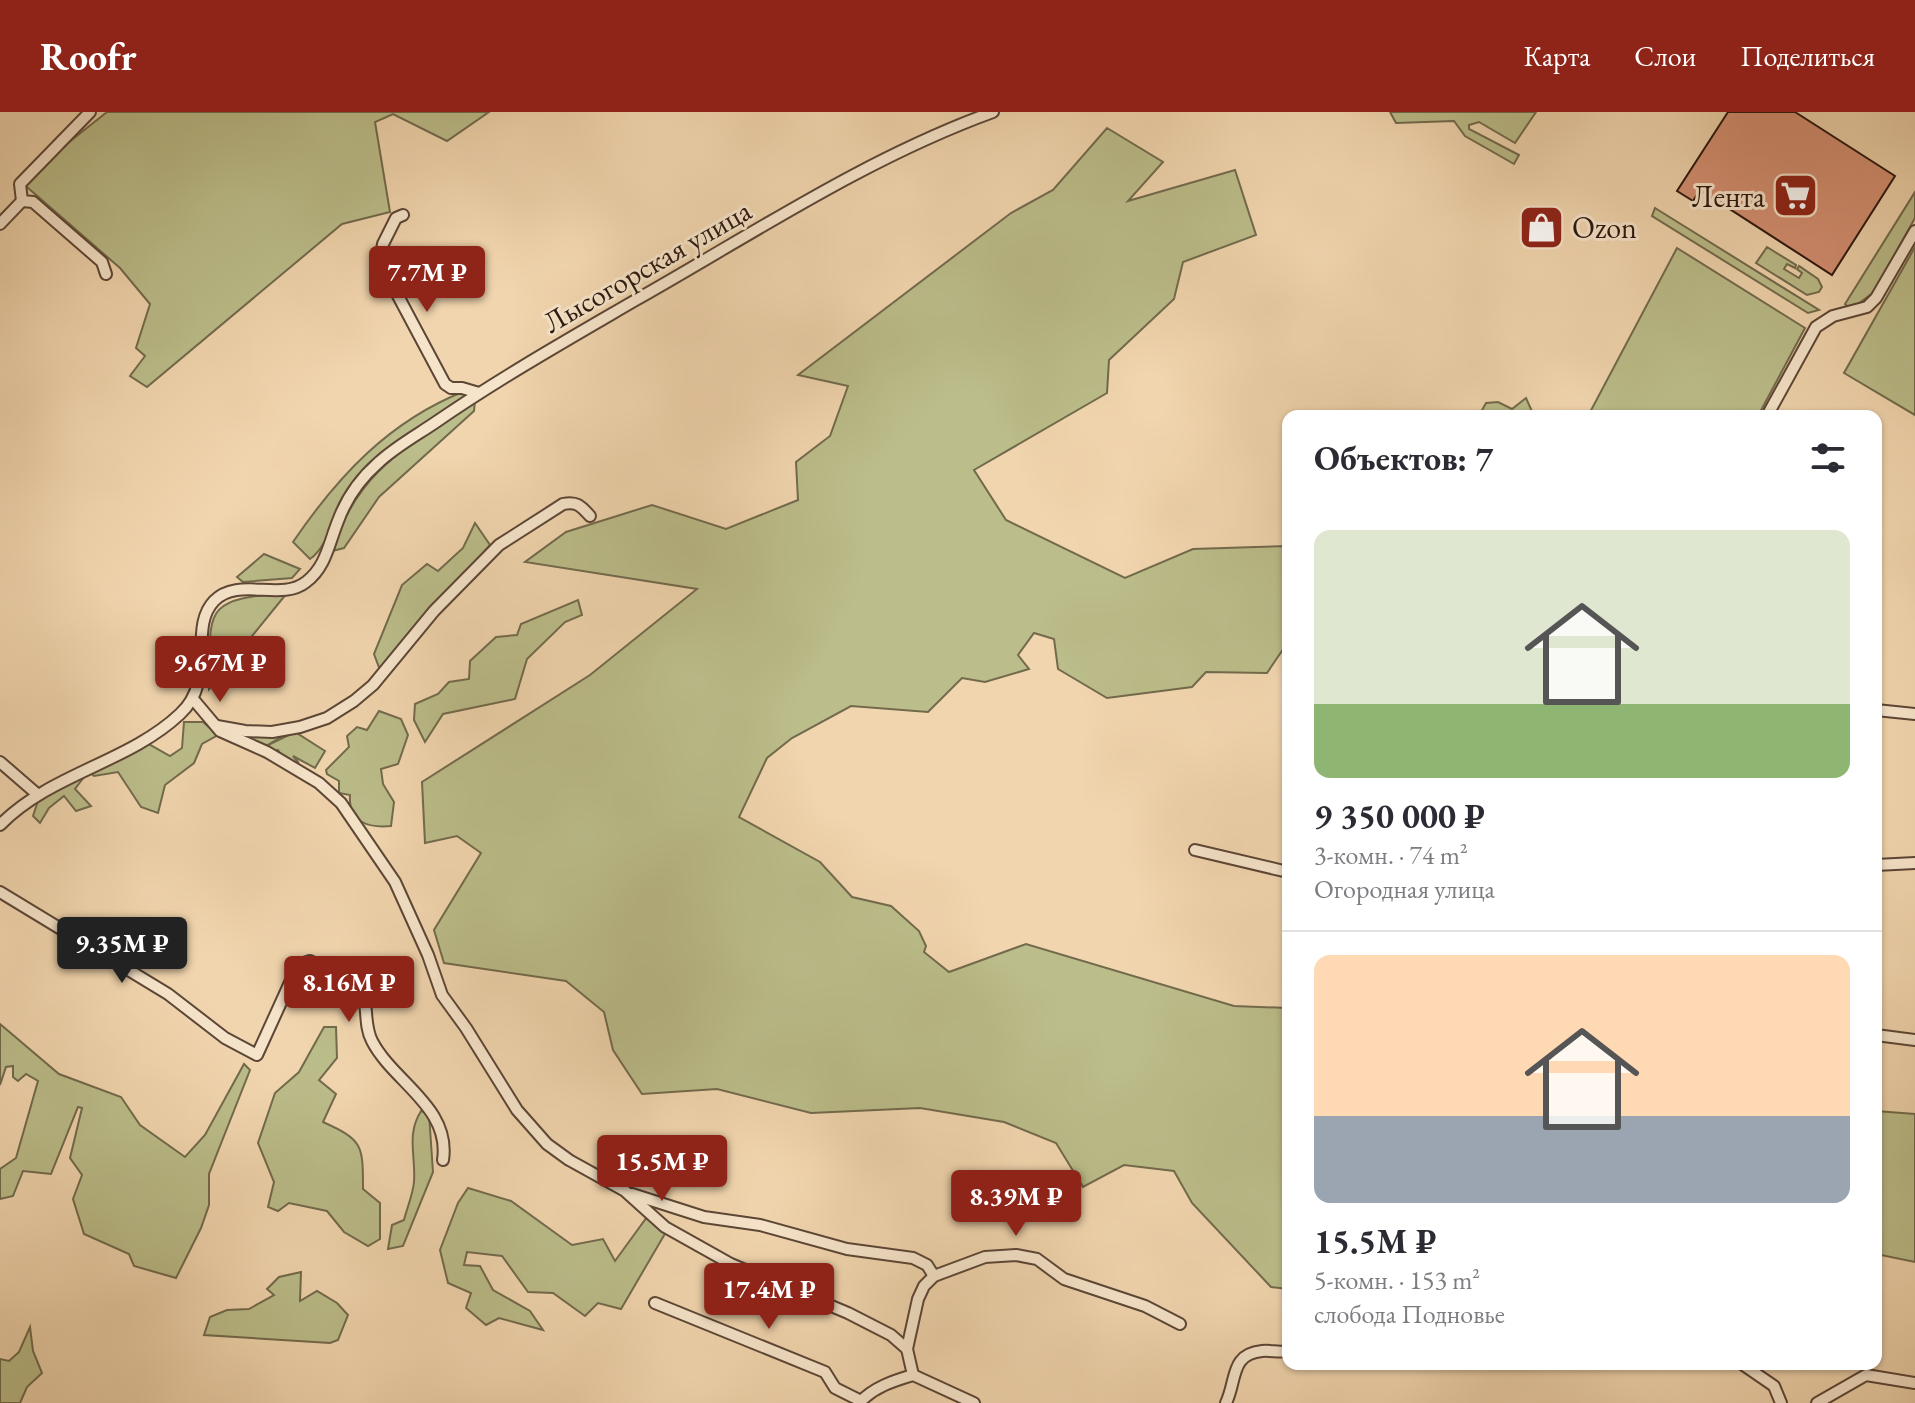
<!DOCTYPE html>
<html lang="ru">
<head>
<meta charset="utf-8">
<style>
	:root { --surface:#fff; --page:#f2f2f3; --text:#2b2b33; --muted:#7c7c81; --line:#e1e1e2; --accent:#8f2418 }
	body { margin:0; font-family:"EB Garamond",serif; background:var(--page); color:var(--text); height:100vh; display:flex; flex-direction:column; font-size:30px; white-space:nowrap }
	* { box-sizing:border-box; margin:0 }
	p { font-size:26px; color:var(--muted) }
	.icon { flex:none; width:44px; height:44px; fill:none; stroke:currentColor; stroke-width:2; stroke-linecap:round; stroke-linejoin:round }
	.map { position:relative; flex:1; overflow:hidden }
	.sheet { position:absolute; left:1282px; top:298px; width:600px; height:960px; display:flex; flex-direction:column; background:var(--surface); border-radius:16px; box-shadow:0 2px 6px #0004 }
	.sheet>* { flex:none }
	.price { position:absolute; translate:-50% -68px; padding:0 18px; border-radius:8px; background:var(--accent); color:#fff; font-size:26px; line-height:52px; filter:drop-shadow(0 2px 4px #0008) }
	.price::after { content:''; position:absolute; left:50%; top:48px; width:24px; height:18px; margin-left:-12px; background:inherit; clip-path:polygon(0 0,100% 0,50% 100%) }
	.price.current { background:#222; color:#fff }
	ul { padding:0; list-style:none }
	li { display:grid; align-content:center; gap:16px; height:424px; padding:0 32px }
	li+li { border-top:2px solid var(--line) }
	li span { display:grid; place-items:center; height:248px; border-radius:16px; color:#555 }
	li>.icon { margin-inline-start:auto }
	span .icon { width:144px; height:144px; fill:#fffc; stroke-width:1 }
	li b { font-size:34px }
	h2 { display:flex; justify-content:space-between; align-items:center; height:96px; padding:0 32px; font-size:34px }
	header { display:flex; align-items:center; gap:48px; box-sizing:border-box; height:112px; padding:0 40px; background:var(--accent); color:#fff }
	header strong { font-size:38px }
	nav { display:flex; gap:44px; margin-inline-start:auto; font-size:28px }
	.map>svg:first-child { display:block }
	.green { fill:#bbbd8a; stroke:#726a4c; stroke-width:2 }
	.building { fill:#d59073; stroke:#2a170e; stroke-width:2 }
	.lines { fill:none; stroke-linecap:round; stroke-linejoin:round }
	.minor-casing { stroke:#5c4636; stroke-width:14 }
	.minor { stroke:#f6e4ca; stroke-width:10 }
	.labels { text-anchor:middle; dominant-baseline:central; stroke-width:6; stroke-linejoin:round; paint-order:stroke }
	.poi-label { font-size:30px; fill:#2a170e; stroke:#f6e4ca; text-anchor:end }
	.street-label { font-size:30px; fill:#2a170e; stroke:#f6e4ca }
</style>
</head>
<body>
<header>
<strong>Roofr</strong>
<nav><a>Карта</a><a>Слои</a><a>Поделиться</a></nav>
</header>
<div class="map">
<svg width="1915" height="1291" viewBox="0 0 1915 1291">
	<rect width="100%" height="100%" fill="#f1d5ae"/>
	<filter id="stains"><feTurbulence type="fractalNoise" baseFrequency=".0025" numOctaves="4"/><feColorMatrix values="0 0 0 0 .2 0 0 0 0 .09 0 0 0 0 .02 0 0 0 .5 -.17"/></filter>
	<radialGradient id="worn" r=".72"><stop offset=".6" stop-color="#630" stop-opacity="0"/><stop offset="1" stop-color="#630" stop-opacity=".3"/></radialGradient>
	<!-- green -->
	<g class="green">
		<polygon points="107,0 489,0 447,29 393,2 375,10 390,100 342,112 147,275 130,264 145,244 136,236 150,192 120,156 20,69"/>
		<polygon points="1390,0 1536,0 1515,31 1479,10 1469,13 1469,17 1519,43 1514,52 1465,24 1454,9 1396,11"/>
		<polygon points="1107,16 1163,50 1128,89 1235,58 1256,123 1183,150 1174,187 1109,248 1107,281 974,358 1006,408 1125,466 1193,437 1288,434 1288,530 1267,561 1206,560 1192,575 1107,586 1058,557 1054,527 1034,521 1018,543 1029,557 985,570 962,566 928,600 851,594 792,626 767,646 739,705 820,750 852,785 891,794 919,819 926,834 924,840 949,860 1026,832 1234,894 1288,896 1288,1177 1271,1175 1192,1091 1174,1059 1124,1053 1083,1075 1056,1031 1004,1010 920,996 811,1001 717,977 642,982 613,938 604,900 566,869 444,851 434,818 481,741 457,724 425,731 422,670 590,563 697,477 525,450 566,420 652,393 726,417 798,388 796,350 830,324 848,274 798,263 1011,101 1053,78"/>
		<polygon points="1915,80 1915,106 1874,180 1858,192 1848,195 1845,192"/>
		<polygon points="1655,96 1819,198 1808,201 1652,104"/>
		<polygon points="1767,135 1796,153 1795,156 1787,152 1784,157 1799,166 1802,161 1797,157 1799,154 1818,167 1822,175 1819,180 1807,183 1756,151"/>
		<polygon points="1915,135 1915,303 1844,261"/>
		<polygon points="1677,136 1805,216 1758,304 1588,304"/>
		<path d="M465 279V286C436 307 389 334 364 358 342 380 331 433 310 447L293 430C338 364 389 309 465 279Z"/>
		<polygon points="1526,286 1534,304 1484,304 1481,300 1486,291 1498,290 1512,297"/>
		<path d="M475 288 474 299 379 385 344 436 332 439C357 358 410 333 475 288Z"/>
		<polygon points="475,411 490,433 380,558 374,542 402,473 427,452 438,459 463,436"/>
		<polygon points="264,442 300,457 292,466 243,470 237,465"/>
		<path d="M287 481 209 577C211 498 200 487 287 481Z"/>
		<polygon points="578,488 582,503 565,510 527,547 515,587 443,602 425,630 414,608 415,592 438,582 449,570 469,567 470,549 496,525 517,523 521,512"/>
		<path d="M379 599 401 607 408 623 398 652 381 657 383 672 394 690 391 714C369 716 348 711 350 683L339 681V669L327 662 326 658 349 635 347 624 357 615 367 618Z"/>
		<polygon points="184,610 203,610 218,623 202,632 194,651 165,673 158,701 141,695 118,660 94,664 89,660 145,630 170,644 182,636"/>
		<polygon points="229,615 284,623 266,634 295,620 325,639 315,656 293,644 298,650 294,651 282,645 278,638 272,640"/>
		<polygon points="80,662 84,665 75,677 91,694 76,699 64,684 49,696 40,711 33,704 39,686"/>
		<polygon points="0,912 59,962 121,985 140,1013 185,1045 205,1023 244,952 250,958 209,1062 209,1093 201,1116 176,1166 134,1154 129,1142 84,1122 73,1087 82,1063 70,1046 82,996 78,995 51,1062 23,1059 13,1084 0,1087 0,1057 16,1046 38,969 26,962 18,969 13,965 13,954 6,955 0,973"/>
		<path d="M324 915H336L337 946 319 968 336 982 323 1010C363 1028 363 1033 363 1077L380 1091V1127L368 1134 344 1120 327 1099 289 1091 278 1099 268 1095 274 1070 258 1031 275 981 299 960Z"/>
		<path d="M421 999 429 1002 433 1060 403 1134 388 1137 392 1113 404 1108C407 1096 413 1082 414 1070 416 1044 406 1023 421 999Z"/>
		<polygon points="1876,999 1915,1002 1915,1150 1876,1142"/>
		<polygon points="468,1076 511,1089 572,1133 603,1127 615,1149 647,1105 666,1120 621,1197 598,1191 585,1204 553,1181 528,1180 502,1144 467,1140 464,1153 480,1154 493,1178 530,1199 543,1218 499,1206 486,1213 466,1196 471,1181 448,1171 440,1138 458,1091"/>
		<polygon points="301,1160 300,1189 317,1179 337,1191 348,1203 338,1228 330,1231 204,1223 210,1205 227,1198 249,1197 274,1183 267,1177 279,1165"/>
		<polygon points="30,1215 33,1239 42,1261 27,1275 20,1291 0,1291 0,1247 9,1249 19,1240"/>
	</g>
	<!-- building -->
	<polygon class="building" points="1728,0 1795,0 1895,64 1832,163 1700,78 1693,89 1677,79"/>
	<g class="lines">
		<defs>
			<g id="minor">
				<polyline points="22,89 20,72 90,0"/>
				<polyline points="403,103 396,106 383,132 380,150 445,272 451,276 462,276 479,281"/>
				<polyline points="0,112 22,89 33,90 102,150 106,162"/>
				<polyline points="1767,304 1816,215 1833,204 1867,195 1876,186 1915,119"/>
				<polyline points="193,587 220,619 267,640 319,671 341,691 395,770 428,843 442,883 466,916 517,998 547,1032 569,1048 625,1079 665,1115 731,1152 848,1201 891,1223 907,1237 913,1263"/>
				<polyline points="1876,598 1915,602"/>
				<path d="M217 614 245 619 272 620 300 615 327 606 354 589 373 573 434 499 499 433 563 392C577 389 581 394 590 404"/>
				<polyline points="0,650 37,682"/>
				<path d="M0 713C51 661 128 651 180 602 217 568 188 516 214 489 238 464 281 490 306 470 326 455 329 431 338 409 346 387 361 366 378 351 395 335 417 323 436 310 500 266 567 228 634 189 751 123 866 46 993 0"/>
				<polyline points="1195,738 1288,760"/>
				<polyline points="1876,753 1915,751"/>
				<path d="M0 780 168 882 225 926 257 943 298 853 310 849 361 875C369 892 363 912 372 929 393 970 451 995 443 1048"/>
				<polyline points="1876,923 1915,928"/>
				<polyline points="632,1082 704,1105 760,1113 847,1137 913,1146 927,1153 934,1164"/>
				<polyline points="655,1191 825,1260 835,1276 861,1289"/>
				<polyline points="907,1237 918,1187 924,1174 934,1164 985,1145 1016,1143 1037,1147 1064,1167 1145,1194 1180,1212"/>
				<polyline points="1742,1252 1774,1274 1781,1291"/>
				<path d="M859 1291C874 1275 893 1269 913 1263L974 1291"/>
				<path d="M1226 1291C1237 1268 1230 1242 1262 1239 1271 1238 1279 1241 1288 1239"/>
				<polyline points="1817,1291 1866,1263 1915,1271"/>
			</g>
		</defs>
		<!-- minor casing -->
		<use href="#minor" class="minor-casing"/>
		<!-- minor -->
		<use href="#minor" class="minor"/>
	</g>
	<!-- icons -->
	<defs>
		<symbol id="supermarket-square" viewBox="-11 -11 22 22"><rect x="-9" y="-9" width="18" height="18" rx="4" fill="#8f2418" stroke="#f6e4ca"/><path d="M-6-5.5h2.5l.6 2H6L4.5 2H-2.5L-4.4-4H-6ZM-1.5 3.2a1.3 1.3 0 1 0 .1 0ZM3 3.2a1.3 1.3 0 1 0 .1 0Z" fill="#fff"/></symbol>
		<symbol id="shop-square" viewBox="-11 -11 22 22"><rect x="-9" y="-9" width="18" height="18" rx="4" fill="#8f2418" stroke="#f6e4ca"/><path d="M-5-2.5h2.3a2.7 3.5 0 0 1 5.4 0H5L5.5 6h-11ZM-1.5-2.5h3a1.5 2.3 0 0 0-3 0Z" fill="#fff"/></symbol>
	</defs>
	<g fill-rule="evenodd">
		<use href="#supermarket-square" x="1770" y="58" width="51" height="51"/>
		<use href="#shop-square" x="1516" y="90" width="51" height="51"/>
	</g>
	<g class="labels">
		<!-- poi labels -->
		<g class="poi-label">
			<text x="1765" y="84">Лента</text>
			<text x="1572" y="115" text-anchor="start">Ozon</text>
		</g>
		<!-- street labels -->
		<g class="street-label">
			<text transform="translate(647 154) rotate(-30)">Лысогорская улица</text>
		</g>
	</g>
	<rect width="100%" height="100%" filter="url(#stains)"/>
	<rect width="100%" height="100%" fill="url(#worn)"/>
</svg>
<b class="price" style="left:427px;top:202px">7.7M ₽</b>
<b class="price" style="left:220px;top:592px">9.67M ₽</b>
<b class="price current" style="left:122px;top:873px">9.35M ₽</b>
<b class="price" style="left:349px;top:912px">8.16M ₽</b>
<b class="price" style="left:662px;top:1091px">15.5M ₽</b>
<b class="price" style="left:1016px;top:1126px">8.39M ₽</b>
<b class="price" style="left:769px;top:1219px">17.4M ₽</b>
<section class="sheet">
<h2>Объектов: 7<svg class="icon" aria-label="filters" viewBox="0 0 24 24"><path d="M4 7h16M4 17h16"/><circle cx="9" cy="7" r="2"/><circle cx="15" cy="17" r="2"/></svg></h2>
<ul>
<li><span style="background:linear-gradient(#dfe7d0 70%,#8fb573 0)"><svg class="icon" aria-label="home" viewBox="0 0 24 24"><path d="M3 11l9-7 9 7M6 9v11h12V9"/></svg></span><div><b>9 350 000 ₽</b><p>3-комн. · 74 m²</p><p>Огородная улица</p></div></li>
<li><span style="background:linear-gradient(#ffd9b3 65%,#9aa5b1 0)"><svg class="icon" aria-label="home" viewBox="0 0 24 24"><path d="M3 11l9-7 9 7M6 9v11h12V9"/></svg></span><div><b>15.5M ₽</b><p>5-комн. · 153 m²</p><p>слобода Подновье</p></div></li>
</ul>
</section>
</div>
</body>
</html>
